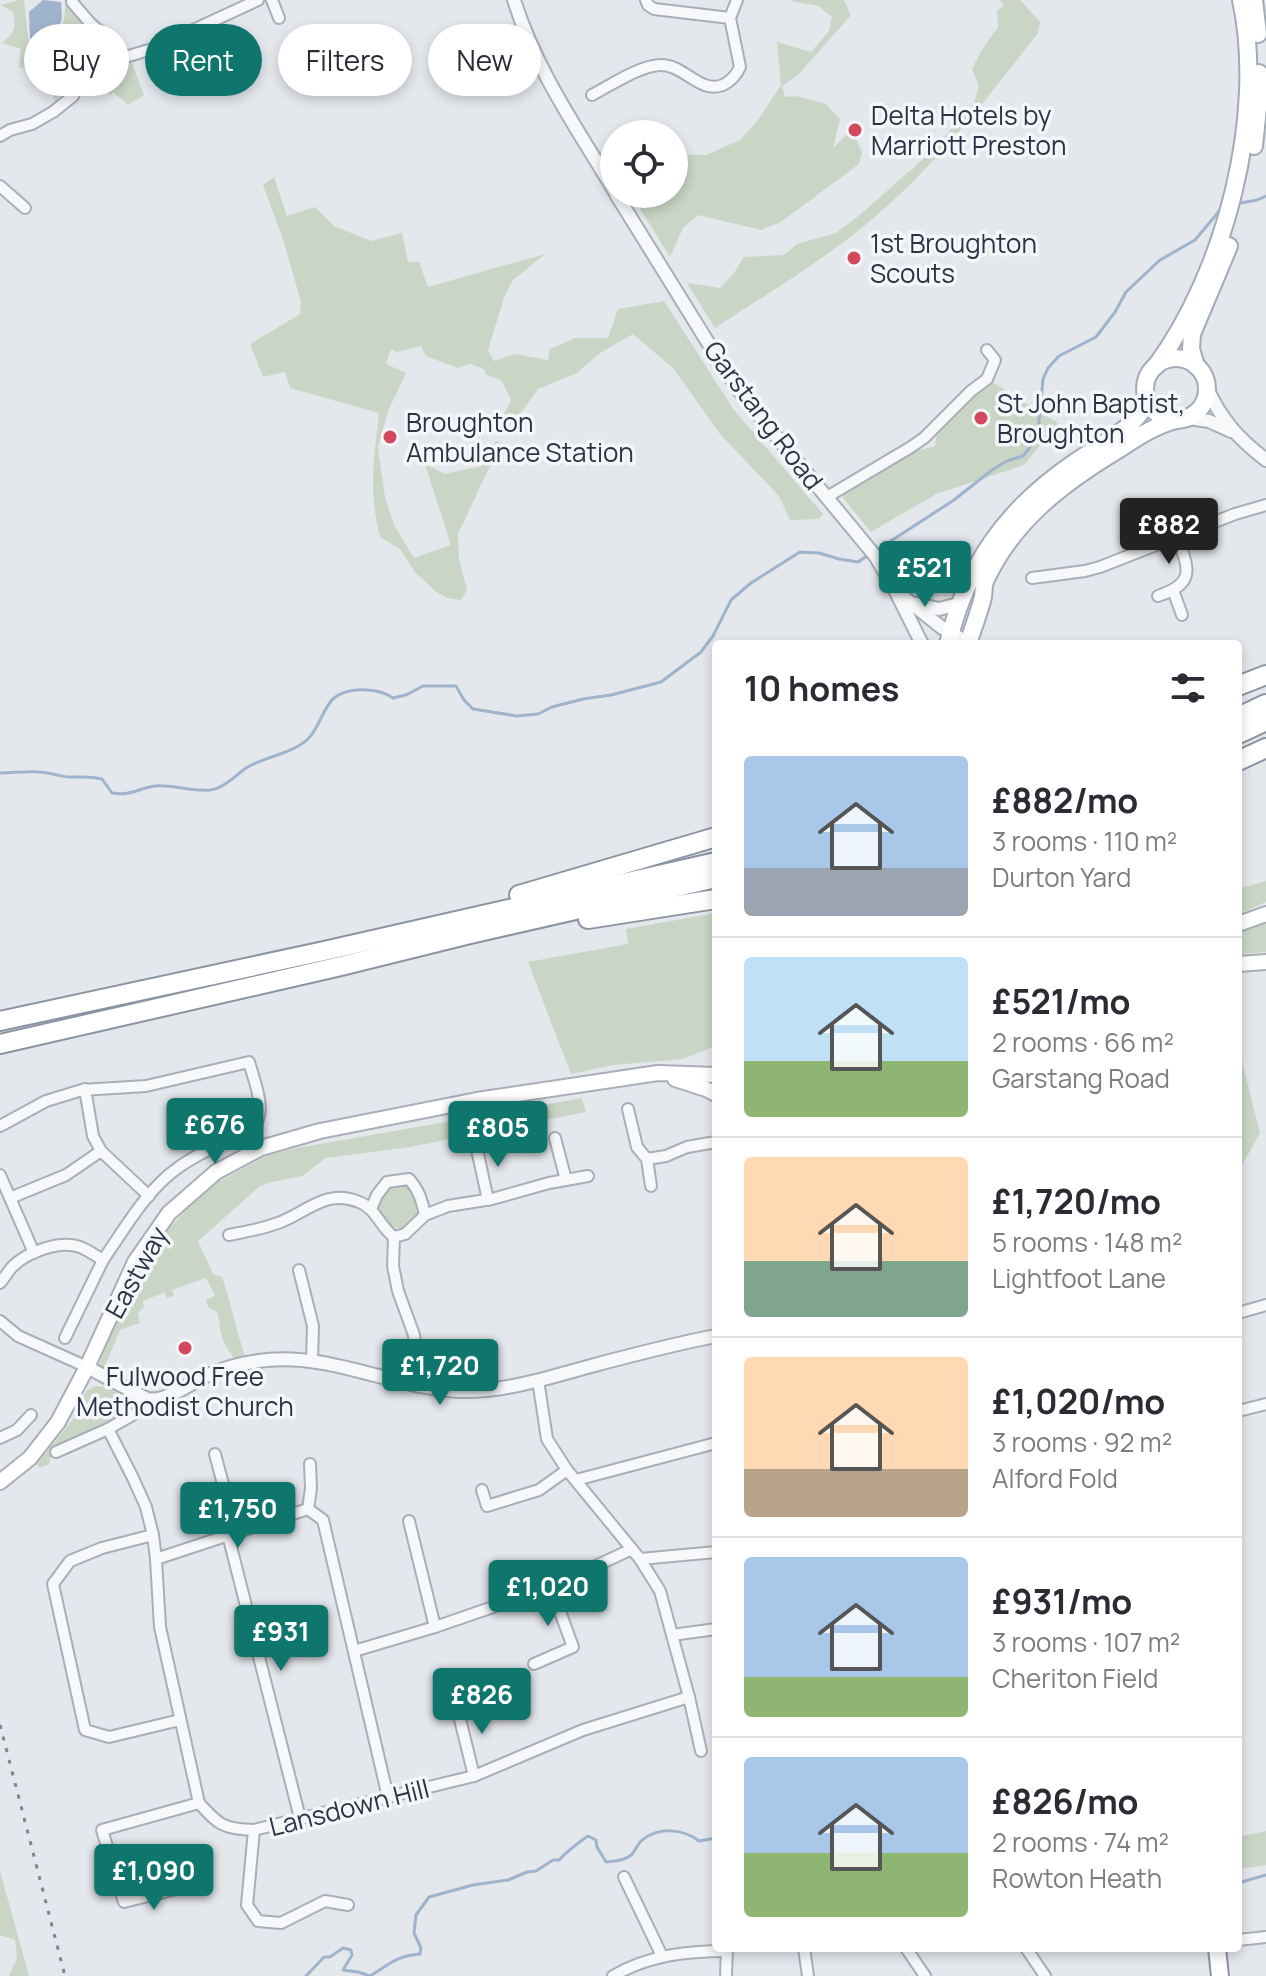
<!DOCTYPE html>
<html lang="en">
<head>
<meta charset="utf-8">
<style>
	:root { --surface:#fff; --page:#f7f7f7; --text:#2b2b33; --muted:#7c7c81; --line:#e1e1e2; --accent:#0f766e }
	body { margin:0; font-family:Manrope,sans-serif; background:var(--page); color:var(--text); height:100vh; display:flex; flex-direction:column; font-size:30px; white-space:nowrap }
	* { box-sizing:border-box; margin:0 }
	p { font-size:26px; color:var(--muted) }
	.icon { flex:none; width:44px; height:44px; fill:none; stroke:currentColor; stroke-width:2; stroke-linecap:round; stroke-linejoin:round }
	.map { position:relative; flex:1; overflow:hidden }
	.panel { position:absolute; left:712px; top:640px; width:530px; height:1312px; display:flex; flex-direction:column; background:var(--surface); border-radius:8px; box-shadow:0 4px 12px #0003 }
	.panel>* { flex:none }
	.top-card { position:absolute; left:24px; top:24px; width:568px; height:72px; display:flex; gap:16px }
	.buttons { position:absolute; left:600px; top:120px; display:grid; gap:16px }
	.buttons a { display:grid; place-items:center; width:88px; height:88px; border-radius:50%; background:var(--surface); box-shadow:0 4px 12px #0003; font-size:40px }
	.price { position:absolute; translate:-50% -68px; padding:0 18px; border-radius:8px; background:var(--accent); color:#fff; font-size:26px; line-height:52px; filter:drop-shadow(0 2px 4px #0008) }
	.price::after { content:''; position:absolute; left:50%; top:48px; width:24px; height:18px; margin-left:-12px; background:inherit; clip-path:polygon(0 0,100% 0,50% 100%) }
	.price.current { background:#222; color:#fff }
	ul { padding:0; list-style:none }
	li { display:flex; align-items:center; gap:24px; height:200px; padding:0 32px }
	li+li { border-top:2px solid var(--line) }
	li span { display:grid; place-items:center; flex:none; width:224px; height:160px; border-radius:8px; color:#555 }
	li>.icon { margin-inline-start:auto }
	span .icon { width:96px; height:96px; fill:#fffc; stroke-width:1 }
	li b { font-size:34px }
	h2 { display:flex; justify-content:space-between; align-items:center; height:96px; padding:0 32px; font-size:34px }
	.chip { padding:0 28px; border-radius:36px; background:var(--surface); box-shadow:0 4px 12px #0003; font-size:28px; line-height:72px }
	.chip.current { background:var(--accent); color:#fff }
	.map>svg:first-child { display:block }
	.green { fill:#c9d6c5 }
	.water { fill:#9fb4cc }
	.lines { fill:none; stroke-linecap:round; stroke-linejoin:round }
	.stream { stroke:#9fb4cc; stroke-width:3 }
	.minor-casing { stroke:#a9aeb7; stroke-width:14 }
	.tertiary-casing { stroke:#a9aeb7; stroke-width:16 }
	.secondary-casing { stroke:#a9aeb7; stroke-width:18 }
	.primary-casing { stroke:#a3abb8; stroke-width:20 }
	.trunk-casing { stroke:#8b94a3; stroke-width:20 }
	.motorway-casing { stroke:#8b94a3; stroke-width:22 }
	.minor { stroke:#f7f8fa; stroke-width:10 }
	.tertiary { stroke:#f7f8fa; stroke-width:12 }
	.secondary { stroke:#fff; stroke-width:14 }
	.primary { stroke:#fff; stroke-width:16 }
	.trunk { stroke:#fff; stroke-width:16 }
	.motorway { stroke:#fff; stroke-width:18 }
	.rail { stroke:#7d8696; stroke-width:3; stroke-dasharray:4 8; stroke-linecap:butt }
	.poi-dot { fill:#d1495b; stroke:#f4f6f9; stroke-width:3 }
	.labels { text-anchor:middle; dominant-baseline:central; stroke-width:7; stroke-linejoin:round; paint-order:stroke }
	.poi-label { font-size:26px; fill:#2b3445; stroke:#f4f6f9; text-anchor:start }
	.street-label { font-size:26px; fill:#2b3445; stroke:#f4f6f9 }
</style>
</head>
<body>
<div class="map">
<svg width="1266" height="1976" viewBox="0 0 1266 1976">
	<rect width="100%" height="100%" fill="#e4e7ec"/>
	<!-- green -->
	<g class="green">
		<path d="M19 0H24L29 46 37 51 56 44 64 19 66 0 91 29 86 37 99 50 83 60 72 80 55 102 50 87 29 71 19 67 21 49 2 43C14 33 17 28 13 12L1 5Z"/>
		<polygon points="792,0 844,0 851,15 799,74 782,86 785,97 796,96 826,104 840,119 833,148 847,134 853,132 862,152 859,164 781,222 761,230 698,215 683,228 670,257 634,199 644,194 674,194 674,154 706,155 740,140 758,120 781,85 777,42 811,52 829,31 832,17 818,6 791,1"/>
		<path d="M1000 0H1020L1040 22 1038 33C986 99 936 166 871 220 823 261 768 293 715 328L687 283 720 288 734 273 744 257 784 255 797 244 836 233 861 214 931 152 974 103 979 86 972 69 981 51 998 27 997 11 1004 5Z"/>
		<polygon points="132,63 144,95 128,105 113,92 110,95 93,73 108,65"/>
		<path d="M274 177 287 216 315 207 334 226 371 241 402 233 408 262H419L428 287 545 254 512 281 504 298 488 350 494 361 515 354 548 360 550 349 575 338H608L618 309 664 301 734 410 823 514 819 519 790 520 779 496 720 434 673 368 633 334 600 353 577 373 538 389 520 414 514 425 502 418 511 400 501 380 486 375 484 369 470 364 458 368 426 356 421 346 397 352 391 349 386 364 406 373 388 411 378 448 385 497 394 525 414 558 451 545 425 464 445 474 482 466 496 441 504 444 490 466 458 534 459 559 467 590 461 600 447 598 435 591 415 572 400 549 380 537C368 489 374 460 379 413L290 388 285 372 263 377 250 344 300 314 301 302 283 239 263 185Z"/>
		<polygon points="991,381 1058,423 1024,465 936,494 871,532 843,498 844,491 917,451 935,446 937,430"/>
		<polygon points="1266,881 1266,902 1238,914 1238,889"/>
		<polygon points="716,913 716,1046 683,1059 613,1065 571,1074 528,962 628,944 626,929"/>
		<polygon points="1266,923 1266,952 1238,954 1238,932"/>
		<polygon points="1238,1046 1260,1133 1238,1172"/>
		<path d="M582 1098 586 1112 410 1147 326 1158 302 1176 271 1182 260 1186 198 1241 213 1274 222 1277C231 1303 236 1330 245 1356L235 1360C230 1352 223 1343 221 1333 219 1326 220 1320 217 1312L209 1308 206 1300 215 1296 206 1278 172 1290 174 1296 167 1298 165 1293H163L143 1301 144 1307 138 1313 140 1323 120 1330 106 1363 116 1369 117 1377 150 1391 158 1392 208 1369 157 1395 138 1391 98 1368 109 1338 140 1270 149 1253 182 1214 199 1197 202 1191 235 1173 267 1156 297 1148Z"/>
		<path d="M405 1183C416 1191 418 1198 419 1211L401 1228C387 1228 383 1221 377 1210L383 1195 394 1184Z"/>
		<polygon points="95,1386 109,1387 140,1404 52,1452 49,1464 39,1468 37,1464 74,1418 86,1391"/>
		<polygon points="1266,1831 1266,1865 1238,1869 1238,1837"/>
		<polygon points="0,1871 29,1976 9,1976 17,1958 15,1940 0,1935"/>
	</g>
	<!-- water -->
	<polygon class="water" points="43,0 61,2 62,18 54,41 35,45 30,38 29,12"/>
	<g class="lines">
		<!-- stream -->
		<g class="stream">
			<polyline points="1235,204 1257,200 1266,196"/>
			<polyline points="877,550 954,500 992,470 1007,461 1023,456 1032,445 1038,432 1043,379 1048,368 1059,356 1096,337 1115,312 1126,292 1160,260 1195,240 1221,209"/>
			<path d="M0 773C13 773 26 771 39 772 50 772 60 777 70 777 82 777 91 776 102 779L112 793C131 796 137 789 154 786 173 784 191 792 210 790 224 788 235 776 246 768 265 756 290 755 308 739 318 730 324 706 334 698 349 686 379 688 393 698L406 695 423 686H456L464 700 473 709 517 716 538 714 552 707 583 699 611 695 661 682 701 652 713 636 731 600 751 583 800 552 819 553 839 559 858 562 870 554"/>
			<polyline points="1238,1883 1266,1875"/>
			<path d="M306 1976 324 1957H330L343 1948 351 1950 352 1955 343 1970 358 1972 370 1976C390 1964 396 1956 420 1954L421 1948 414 1933 416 1915 429 1897 473 1885 508 1880 527 1872 536 1871 553 1860H559C567 1851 578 1843 588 1836L596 1840 597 1847 606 1862C614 1861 623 1861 630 1856 635 1852 637 1845 641 1841 658 1826 684 1829 699 1841L716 1838"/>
		</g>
		<defs>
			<g id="minor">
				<polyline points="272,0 279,18"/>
				<polyline points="646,0 648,5 654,9 730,18"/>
				<polyline points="72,2 91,24 114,43 122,58"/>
				<path d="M592 95C611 85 639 66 660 65 684 64 699 94 723 85 731 81 736 76 740 67L730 18 737 0"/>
				<polyline points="0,136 10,130 32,124 53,112 73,96 85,70 100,61 122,58 152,49 258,0"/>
				<polyline points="0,186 25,208"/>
				<polyline points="827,497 911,447 924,438 971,391 987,379 995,360 987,350"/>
				<polyline points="1032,578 1085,571 1100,567 1235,514 1266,505"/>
				<polyline points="1173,590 1182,615"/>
				<path d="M1158 596C1196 583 1189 569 1177 537"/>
				<polyline points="85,1089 93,1136 101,1151 149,1196"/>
				<polyline points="628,1109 637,1147 647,1159 666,1156 687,1147 716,1142"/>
				<path d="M0 1126 46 1101 82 1090 146 1086 249 1062C255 1084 271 1118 247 1133 224 1142 200 1152 179 1167 147 1189 125 1228 103 1260"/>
				<polyline points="555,1138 566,1180"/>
				<polyline points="476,1145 488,1200"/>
				<polyline points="647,1159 651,1186"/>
				<polyline points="0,1175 34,1253"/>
				<polyline points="10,1198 66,1175 101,1151"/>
				<path d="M371 1209 377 1195 387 1182 409 1179C419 1190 422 1201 425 1215"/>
				<path d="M229 1235C245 1232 262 1229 278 1223 306 1213 326 1188 359 1202 376 1208 380 1227 394 1237L405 1234 425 1215 448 1206 492 1199 549 1183 588 1176"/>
				<polyline points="394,1237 393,1266 398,1291 414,1335 417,1357 415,1385"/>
				<polyline points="299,1270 313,1326 312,1361"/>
				<path d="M0 1283C4 1278 8 1272 12 1267 27 1252 59 1240 80 1247 88 1250 96 1256 103 1260L65 1338"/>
				<polyline points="1238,1313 1266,1305"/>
				<polyline points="0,1321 18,1336 87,1367"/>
				<polyline points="538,1380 547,1439 567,1470 640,1559 660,1591 689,1697 701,1751"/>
				<polyline points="1238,1411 1266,1404"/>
				<path d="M108 1429 133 1478 146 1507 153 1535 156 1559 160 1627 199 1803C219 1825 223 1829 254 1830L474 1776 583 1730 689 1697"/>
				<polyline points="0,1438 17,1430 31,1415"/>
				<polyline points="56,1452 108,1429 157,1401"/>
				<polyline points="215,1454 236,1533"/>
				<polyline points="576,1480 716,1443"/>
				<polyline points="482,1490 487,1506 539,1490 567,1470"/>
				<polyline points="308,1509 323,1520 388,1797"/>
				<polyline points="308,1509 311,1488 310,1464"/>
				<polyline points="409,1521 435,1627"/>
				<polyline points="153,1535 102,1548 70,1561 53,1584 85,1730 109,1737 180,1720"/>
				<polyline points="228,1535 300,1818"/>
				<polyline points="156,1559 308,1509"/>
				<polyline points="640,1559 716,1552"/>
				<polyline points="672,1635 716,1629"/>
				<polyline points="354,1651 435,1627 551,1587 632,1549"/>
				<polyline points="534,1664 573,1647 551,1587"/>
				<polyline points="474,1776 455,1699 482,1692"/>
				<polyline points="254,1830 247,1905 258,1921 281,1923 325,1901 348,1905"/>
				<polyline points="624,1877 662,1956"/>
				<polyline points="176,1889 124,1902 102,1830 199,1803"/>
				<polyline points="1238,1940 1266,1937"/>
				<polyline points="804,1948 808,1976"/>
				<polyline points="906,1948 925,1976"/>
				<polyline points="1026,1948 1045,1976"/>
				<path d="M613 1976C649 1955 687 1951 727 1951"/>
				<polyline points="726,1976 727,1948"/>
			</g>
			<g id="tertiary">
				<path d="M514 0C535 68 577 129 614 190"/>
				<polyline points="616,194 720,362 743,396 876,557 895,590 922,644"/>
				<path d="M1207 388C1221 420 1239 439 1266 460"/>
				<polyline points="1189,418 1209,421 1231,431"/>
				<polyline points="901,595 941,627 968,643"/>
				<polyline points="917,604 939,609 959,604"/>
				<path d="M87 1367 147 1399C165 1403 190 1383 208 1375 227 1367 247 1362 267 1360 337 1354 396 1390 465 1391 508 1391 550 1377 591 1366 632 1355 674 1344 716 1336"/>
			</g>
			<g id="secondary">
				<polyline points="1238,924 1266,914"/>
				<polyline points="1238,964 1266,962"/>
				<polyline points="675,1079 706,1089 716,1094"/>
				<polyline points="0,1482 30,1458 58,1422 87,1367 135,1262 169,1213 216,1172 261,1148 320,1131 477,1100 658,1073 716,1075"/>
			</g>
			<g id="primary">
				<polyline points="1254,0 1258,34"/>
				<polyline points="1254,146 1258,108 1259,73"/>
				<circle cx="1176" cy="389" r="31"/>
				<path d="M1156 366C1225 272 1266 115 1241 0"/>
				<polyline points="1196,366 1191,349 1192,334 1229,246"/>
				<path d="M948 644C966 566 1006 510 1071 465 1091 451 1113 439 1132 423L1141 412 1146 398"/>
				<path d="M968 644C973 628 979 613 983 597 984 590 983 585 986 579 1014 520 1062 484 1116 451 1135 439 1153 426 1176 420"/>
			</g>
			<polyline id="trunk" points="1217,1948 1220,1976"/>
			<g id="motorway">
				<polyline points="1238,686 1266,675"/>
				<polyline points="1238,717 1266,704"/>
				<polyline points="1238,734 1266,721"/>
				<polyline points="1238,761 1266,748"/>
				<polyline points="519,895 716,837"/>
				<polyline points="588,919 716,899"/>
				<polyline points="0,1021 324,951 716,862"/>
				<polyline points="0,1044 341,966 470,934 716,878"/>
			</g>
		</defs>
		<!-- minor casing -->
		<use href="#minor" class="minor-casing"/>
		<!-- tertiary casing -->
		<use href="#tertiary" class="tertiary-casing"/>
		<!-- secondary casing -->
		<use href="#secondary" class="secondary-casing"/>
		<!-- primary casing -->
		<use href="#primary" class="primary-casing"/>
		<!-- trunk casing -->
		<use href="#trunk" class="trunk-casing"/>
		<!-- motorway casing -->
		<use href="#motorway" class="motorway-casing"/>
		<!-- minor -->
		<use href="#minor" class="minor"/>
		<!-- tertiary -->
		<use href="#tertiary" class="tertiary"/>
		<!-- secondary -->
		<use href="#secondary" class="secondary"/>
		<!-- primary -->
		<use href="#primary" class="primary"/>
		<!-- trunk -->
		<use href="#trunk" class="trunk"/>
		<!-- motorway -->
		<use href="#motorway" class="motorway"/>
		<!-- rail -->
		<polyline class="rail" points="0,1725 65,1976"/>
	</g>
	<!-- markers -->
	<g class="poi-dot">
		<circle cx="855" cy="130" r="8"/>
		<circle cx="854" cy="258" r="8"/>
		<circle cx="981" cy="418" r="8"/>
		<circle cx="390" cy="437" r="8"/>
		<circle cx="185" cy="1348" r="8"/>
	</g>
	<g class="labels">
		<!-- poi labels -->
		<g class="poi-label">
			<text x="871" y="115">Delta Hotels by<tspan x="871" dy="30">Marriott Preston</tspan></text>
			<text x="870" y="243">1st Broughton<tspan x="870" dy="30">Scouts</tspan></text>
			<text x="997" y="403">St John Baptist,<tspan x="997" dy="30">Broughton</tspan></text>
			<text x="406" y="422">Broughton<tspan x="406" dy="30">Ambulance Station</tspan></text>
			<text x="185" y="1376" text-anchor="middle">Fulwood Free<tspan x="185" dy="30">Methodist Church</tspan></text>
		</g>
		<!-- street labels -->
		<g class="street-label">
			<text transform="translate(764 415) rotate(53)">Garstang Road</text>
			<text transform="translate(136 1272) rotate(-61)">Eastway</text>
			<text transform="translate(349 1807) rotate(-14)">Lansdown Hill</text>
		</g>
	</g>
</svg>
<div class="buttons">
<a><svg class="icon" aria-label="locate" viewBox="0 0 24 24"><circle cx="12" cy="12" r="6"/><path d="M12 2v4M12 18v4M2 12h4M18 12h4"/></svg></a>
</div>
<b class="price current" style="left:1169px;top:566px">£882</b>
<b class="price" style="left:925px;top:609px">£521</b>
<b class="price" style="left:215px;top:1166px">£676</b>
<b class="price" style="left:498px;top:1169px">£805</b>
<b class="price" style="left:440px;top:1407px">£1,720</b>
<b class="price" style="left:238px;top:1550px">£1,750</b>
<b class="price" style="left:548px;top:1628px">£1,020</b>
<b class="price" style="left:281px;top:1673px">£931</b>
<b class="price" style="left:482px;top:1736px">£826</b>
<b class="price" style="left:154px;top:1912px">£1,090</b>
<div class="top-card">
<a class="chip">Buy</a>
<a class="chip current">Rent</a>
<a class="chip">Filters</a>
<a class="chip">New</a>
</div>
<section class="panel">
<h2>10 homes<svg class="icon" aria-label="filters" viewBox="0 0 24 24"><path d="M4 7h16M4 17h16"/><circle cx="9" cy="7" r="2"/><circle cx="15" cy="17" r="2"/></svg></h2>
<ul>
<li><span style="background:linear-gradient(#a9c7e8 70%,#9aa5b1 0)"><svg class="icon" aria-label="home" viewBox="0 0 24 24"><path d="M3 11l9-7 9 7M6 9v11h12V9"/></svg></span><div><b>£882/mo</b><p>3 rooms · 110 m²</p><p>Durton Yard</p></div></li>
<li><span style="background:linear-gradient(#bfe0f5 65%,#8fb573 0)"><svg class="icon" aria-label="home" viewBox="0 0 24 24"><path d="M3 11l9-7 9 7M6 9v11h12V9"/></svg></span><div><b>£521/mo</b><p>2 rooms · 66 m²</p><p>Garstang Road</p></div></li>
<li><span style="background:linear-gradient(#ffd9b3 65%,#7fa58c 0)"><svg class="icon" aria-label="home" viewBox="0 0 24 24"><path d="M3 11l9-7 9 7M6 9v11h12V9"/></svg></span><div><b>£1,720/mo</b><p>5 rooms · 148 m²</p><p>Lightfoot Lane</p></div></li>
<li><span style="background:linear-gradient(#ffd9b3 70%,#b9a48a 0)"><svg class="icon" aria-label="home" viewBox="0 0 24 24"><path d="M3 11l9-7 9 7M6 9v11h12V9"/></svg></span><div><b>£1,020/mo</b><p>3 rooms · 92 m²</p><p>Alford Fold</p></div></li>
<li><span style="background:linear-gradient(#a9c7e8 75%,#8fb573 0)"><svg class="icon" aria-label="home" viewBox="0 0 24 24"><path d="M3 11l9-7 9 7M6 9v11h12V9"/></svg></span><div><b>£931/mo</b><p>3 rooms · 107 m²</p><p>Cheriton Field</p></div></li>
<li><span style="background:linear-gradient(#a9c7e8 60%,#8fb573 0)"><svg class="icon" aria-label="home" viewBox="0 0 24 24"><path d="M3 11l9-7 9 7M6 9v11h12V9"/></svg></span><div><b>£826/mo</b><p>2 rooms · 74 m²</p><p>Rowton Heath</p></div></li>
</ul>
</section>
</div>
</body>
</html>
